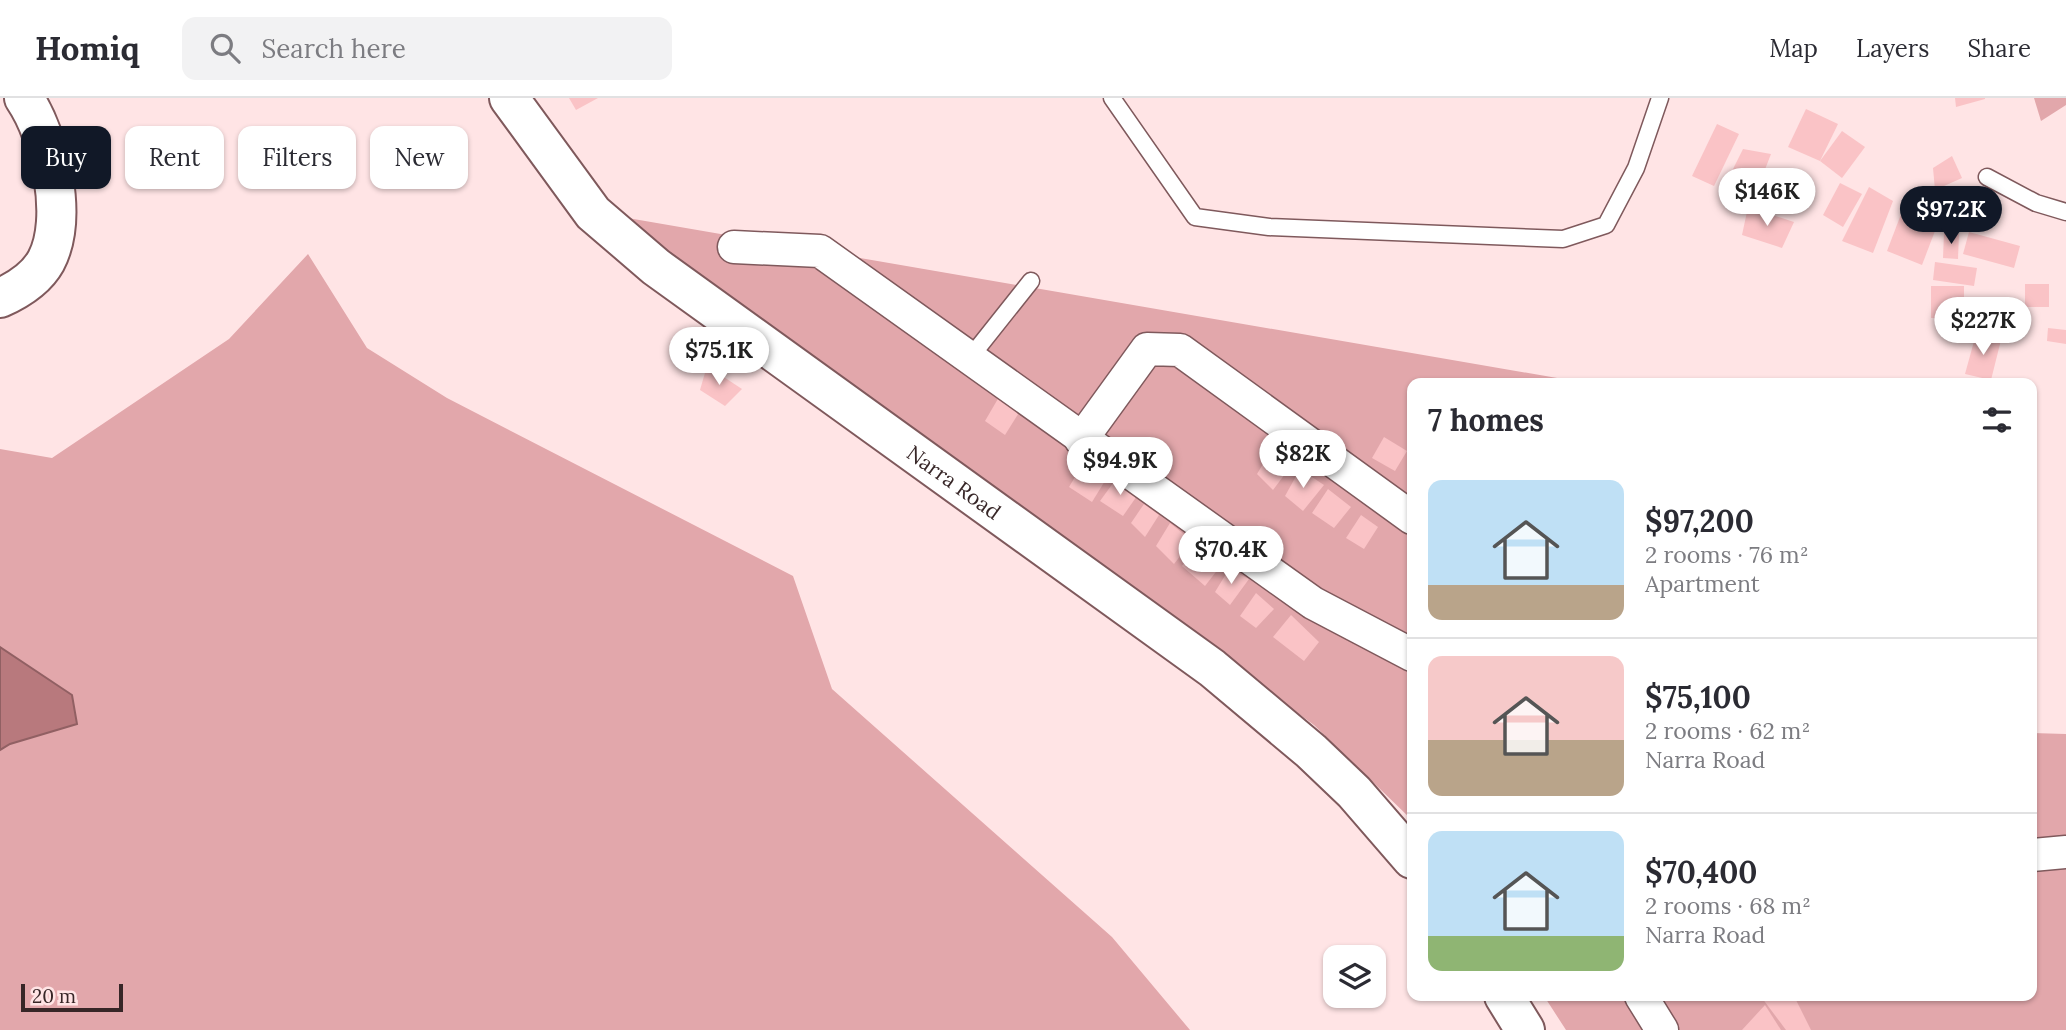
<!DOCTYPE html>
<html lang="en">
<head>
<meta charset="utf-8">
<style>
	:root { --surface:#fff; --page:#f2f2f3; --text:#2b2b33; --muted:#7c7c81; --line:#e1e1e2; --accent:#111827 }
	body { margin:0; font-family:Lora,serif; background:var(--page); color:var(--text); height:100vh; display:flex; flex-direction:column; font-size:26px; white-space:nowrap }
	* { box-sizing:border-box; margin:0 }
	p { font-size:23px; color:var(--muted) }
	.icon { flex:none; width:38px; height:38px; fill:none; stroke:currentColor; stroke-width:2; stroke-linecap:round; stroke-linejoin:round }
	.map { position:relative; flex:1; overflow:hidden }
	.drawer { position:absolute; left:1407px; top:280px; width:630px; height:623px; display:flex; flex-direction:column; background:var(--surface); border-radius:14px; box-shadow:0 2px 5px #0004 }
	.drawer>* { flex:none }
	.hud { position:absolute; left:21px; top:28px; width:665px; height:63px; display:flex; gap:14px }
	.tools { position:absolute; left:1323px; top:847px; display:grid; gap:14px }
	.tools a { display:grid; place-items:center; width:63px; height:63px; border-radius:14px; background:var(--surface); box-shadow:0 2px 5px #0004; font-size:35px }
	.scale { position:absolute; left:21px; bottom:18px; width:102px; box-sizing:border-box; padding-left:7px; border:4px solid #372627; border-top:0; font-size:19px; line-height:24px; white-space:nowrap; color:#372627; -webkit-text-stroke:5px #ffe4e5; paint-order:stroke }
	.price { position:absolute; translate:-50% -60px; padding:0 16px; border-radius:24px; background:#fff; color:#222; font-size:23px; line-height:46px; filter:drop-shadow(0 2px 4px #0008) }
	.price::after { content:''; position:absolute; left:50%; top:42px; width:21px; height:16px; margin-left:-10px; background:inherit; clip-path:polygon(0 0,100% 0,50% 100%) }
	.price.active { background:var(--accent); color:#fff }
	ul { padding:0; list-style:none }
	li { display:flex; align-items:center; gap:21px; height:175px; padding:0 21px }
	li+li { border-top:2px solid var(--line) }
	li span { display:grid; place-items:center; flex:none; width:196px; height:140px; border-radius:14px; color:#555 }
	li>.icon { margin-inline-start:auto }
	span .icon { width:84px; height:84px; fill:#fffc; stroke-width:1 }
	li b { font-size:30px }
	h2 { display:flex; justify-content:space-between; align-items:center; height:84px; padding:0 21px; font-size:30px }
	.tag { padding:0 24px; border-radius:14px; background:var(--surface); box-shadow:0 2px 5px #0004; font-size:24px; line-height:63px }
	.tag.active { background:var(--accent); color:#fff }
	header { display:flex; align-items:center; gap:42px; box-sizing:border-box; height:98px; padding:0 35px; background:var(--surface); border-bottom:2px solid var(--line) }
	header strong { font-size:33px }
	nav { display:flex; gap:38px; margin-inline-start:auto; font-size:24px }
	.search { width:490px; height:63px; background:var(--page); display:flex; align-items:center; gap:18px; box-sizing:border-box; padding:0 24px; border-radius:14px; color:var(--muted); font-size:26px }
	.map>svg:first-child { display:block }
	.green { fill:#e2a7ab }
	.water { fill:#b8797d; stroke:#916063; stroke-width:2 }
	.building { fill:#fac3c6 }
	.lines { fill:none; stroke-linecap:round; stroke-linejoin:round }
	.lane-casing { stroke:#7f595c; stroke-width:19 }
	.street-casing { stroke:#7f595c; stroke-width:35 }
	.secondary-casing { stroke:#7f595c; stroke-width:42 }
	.lane { stroke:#fff; stroke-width:16 }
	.street { stroke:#fff; stroke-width:32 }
	.secondary { stroke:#fff; stroke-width:38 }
	.labels { text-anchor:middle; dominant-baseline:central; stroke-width:5; stroke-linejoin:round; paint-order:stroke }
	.street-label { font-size:21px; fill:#372627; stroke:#ffe4e5 }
</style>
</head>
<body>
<header>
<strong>Homiq</strong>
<div class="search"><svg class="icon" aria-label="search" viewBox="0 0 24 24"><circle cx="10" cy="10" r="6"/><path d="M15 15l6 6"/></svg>Search here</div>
<nav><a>Map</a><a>Layers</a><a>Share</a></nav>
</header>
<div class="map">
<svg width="2066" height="932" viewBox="0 0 2066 932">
	<rect width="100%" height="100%" fill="#ffe4e5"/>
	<!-- green -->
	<g class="green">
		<polygon points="2034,0 2066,0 2066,7 2041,23"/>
		<polygon points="622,119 1586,285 1412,285 1412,722 1314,627"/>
		<polygon points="308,156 367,250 447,300 793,478 832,591 1112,839 1190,932 0,932 0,351 52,360 229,241"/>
		<polygon points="2032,635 2066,636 2066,932 1566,932 1544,898 2032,898"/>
	</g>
	<!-- water -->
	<polygon class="water" points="0,549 72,597 77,626 10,646 0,652"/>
	<!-- building -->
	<g class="building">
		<polygon points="569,0 598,0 576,12"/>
		<polygon points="1955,0 1985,0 1985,1 1956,9"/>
		<polygon points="1806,11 1838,26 1820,63 1788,49"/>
		<polygon points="1717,26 1739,36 1714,88 1692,78"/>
		<polygon points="1842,33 1865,49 1842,80 1820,63"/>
		<polygon points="1743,51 1771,56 1757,92 1731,75"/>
		<polygon points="1952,58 1962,80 1935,92 1933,70"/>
		<polygon points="1840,85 1862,96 1843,129 1823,117"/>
		<polygon points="1869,89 1893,103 1873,155 1842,143"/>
		<polygon points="1748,109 1794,124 1782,150 1742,137"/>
		<polygon points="1903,111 1938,125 1922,167 1887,153"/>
		<polygon points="1969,134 2020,148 2014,170 1963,156"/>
		<polygon points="1944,135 1959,136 1958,161 1943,160"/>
		<polygon points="1935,164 1977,170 1974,188 1933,182"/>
		<rect x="2025" y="186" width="24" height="23"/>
		<rect x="1931" y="188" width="33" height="32"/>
		<polygon points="2048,230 2066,232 2066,246 2047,243"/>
		<polygon points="1976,236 2001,242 1991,282 1965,276"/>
		<polygon points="707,268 742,291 725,308 700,292"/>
		<polygon points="999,299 1020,313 1005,337 985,323"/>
		<polygon points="1384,339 1407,353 1395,373 1372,360"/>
		<polygon points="1272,351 1294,364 1273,392 1257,376"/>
		<polygon points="1084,364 1108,378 1092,404 1069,389"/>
		<polygon points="1300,371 1324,387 1303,413 1285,398"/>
		<polygon points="1116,381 1139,395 1123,418 1100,403"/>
		<polygon points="1328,391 1351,409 1334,430 1312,415"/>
		<polygon points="1144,406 1159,417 1145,439 1131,425"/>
		<polygon points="1361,417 1378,429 1364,451 1346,440"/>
		<polygon points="1170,425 1192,443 1174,466 1156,448"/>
		<polygon points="1197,448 1222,466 1205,488 1182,468"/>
		<polygon points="1229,471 1249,481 1230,507 1215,494"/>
		<polygon points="1256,495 1274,511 1256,530 1240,518"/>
		<polygon points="1291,517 1319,544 1304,563 1273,539"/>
		<polygon points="1765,898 1794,898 1811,932 1786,932 1762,900"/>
		<polygon points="1765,907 1781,932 1742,932"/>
	</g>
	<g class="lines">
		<defs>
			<g id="lane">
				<polyline points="1112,0 1195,119 1269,129 1563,141 1606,127 1636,70 1660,0"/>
				<polyline points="1987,79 2036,105 2066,114"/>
				<polyline points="969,261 1031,183"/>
			</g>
			<g id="street">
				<polyline points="734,149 820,153 1313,505 1412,557"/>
				<polyline points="1081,342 1147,251 1180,252 1412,420"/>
				<polyline points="2032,757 2066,754"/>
				<polyline points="1641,898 1662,932"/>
			</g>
			<g id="secondary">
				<path id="s1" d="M509 0 593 115 656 169 1212 570 1311 653 1354 694 1412 761"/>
				<path d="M0 200C18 192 36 181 46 163 69 120 50 38 24 0"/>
				<polyline points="1504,898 1525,932"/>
			</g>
		</defs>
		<!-- lane casing -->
		<use href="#lane" class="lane-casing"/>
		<!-- street casing -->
		<use href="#street" class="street-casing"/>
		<!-- secondary casing -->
		<use href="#secondary" class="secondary-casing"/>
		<!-- lane -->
		<use href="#lane" class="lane"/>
		<!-- street -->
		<use href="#street" class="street"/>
		<!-- secondary -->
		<use href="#secondary" class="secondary"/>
	</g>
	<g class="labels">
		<!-- street labels -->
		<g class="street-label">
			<text stroke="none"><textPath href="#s1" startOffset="593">Narra Road</textPath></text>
		</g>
	</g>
</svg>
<div class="tools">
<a><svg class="icon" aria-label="layers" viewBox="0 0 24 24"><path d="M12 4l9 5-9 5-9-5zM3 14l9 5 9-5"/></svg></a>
</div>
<div class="scale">20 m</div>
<b class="price" style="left:1767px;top:130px">$146K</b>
<b class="price active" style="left:1951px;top:148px">$97.2K</b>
<b class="price" style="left:1983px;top:259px">$227K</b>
<b class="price" style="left:719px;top:289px">$75.1K</b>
<b class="price" style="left:1303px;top:392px">$82K</b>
<b class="price" style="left:1120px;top:399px">$94.9K</b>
<b class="price" style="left:1231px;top:488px">$70.4K</b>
<div class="hud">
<a class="tag active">Buy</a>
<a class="tag">Rent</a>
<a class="tag">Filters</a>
<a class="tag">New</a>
</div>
<section class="drawer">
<h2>7 homes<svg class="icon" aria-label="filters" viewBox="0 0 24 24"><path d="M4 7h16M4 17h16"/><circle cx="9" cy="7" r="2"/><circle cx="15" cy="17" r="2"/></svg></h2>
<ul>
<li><span style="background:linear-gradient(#bfe0f5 75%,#b9a48a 0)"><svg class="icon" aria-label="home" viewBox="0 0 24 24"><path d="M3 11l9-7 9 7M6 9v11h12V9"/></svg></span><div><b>$97,200</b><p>2 rooms · 76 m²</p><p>Apartment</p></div></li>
<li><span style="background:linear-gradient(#f6c9c9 60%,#b9a48a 0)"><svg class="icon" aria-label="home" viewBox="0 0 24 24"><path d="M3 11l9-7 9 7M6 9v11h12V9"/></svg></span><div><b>$75,100</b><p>2 rooms · 62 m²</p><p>Narra Road</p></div></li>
<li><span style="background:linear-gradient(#bfe0f5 75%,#8fb573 0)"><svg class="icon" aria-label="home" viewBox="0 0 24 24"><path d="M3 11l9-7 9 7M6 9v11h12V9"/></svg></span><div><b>$70,400</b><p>2 rooms · 68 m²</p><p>Narra Road</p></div></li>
</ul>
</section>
</div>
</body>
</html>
